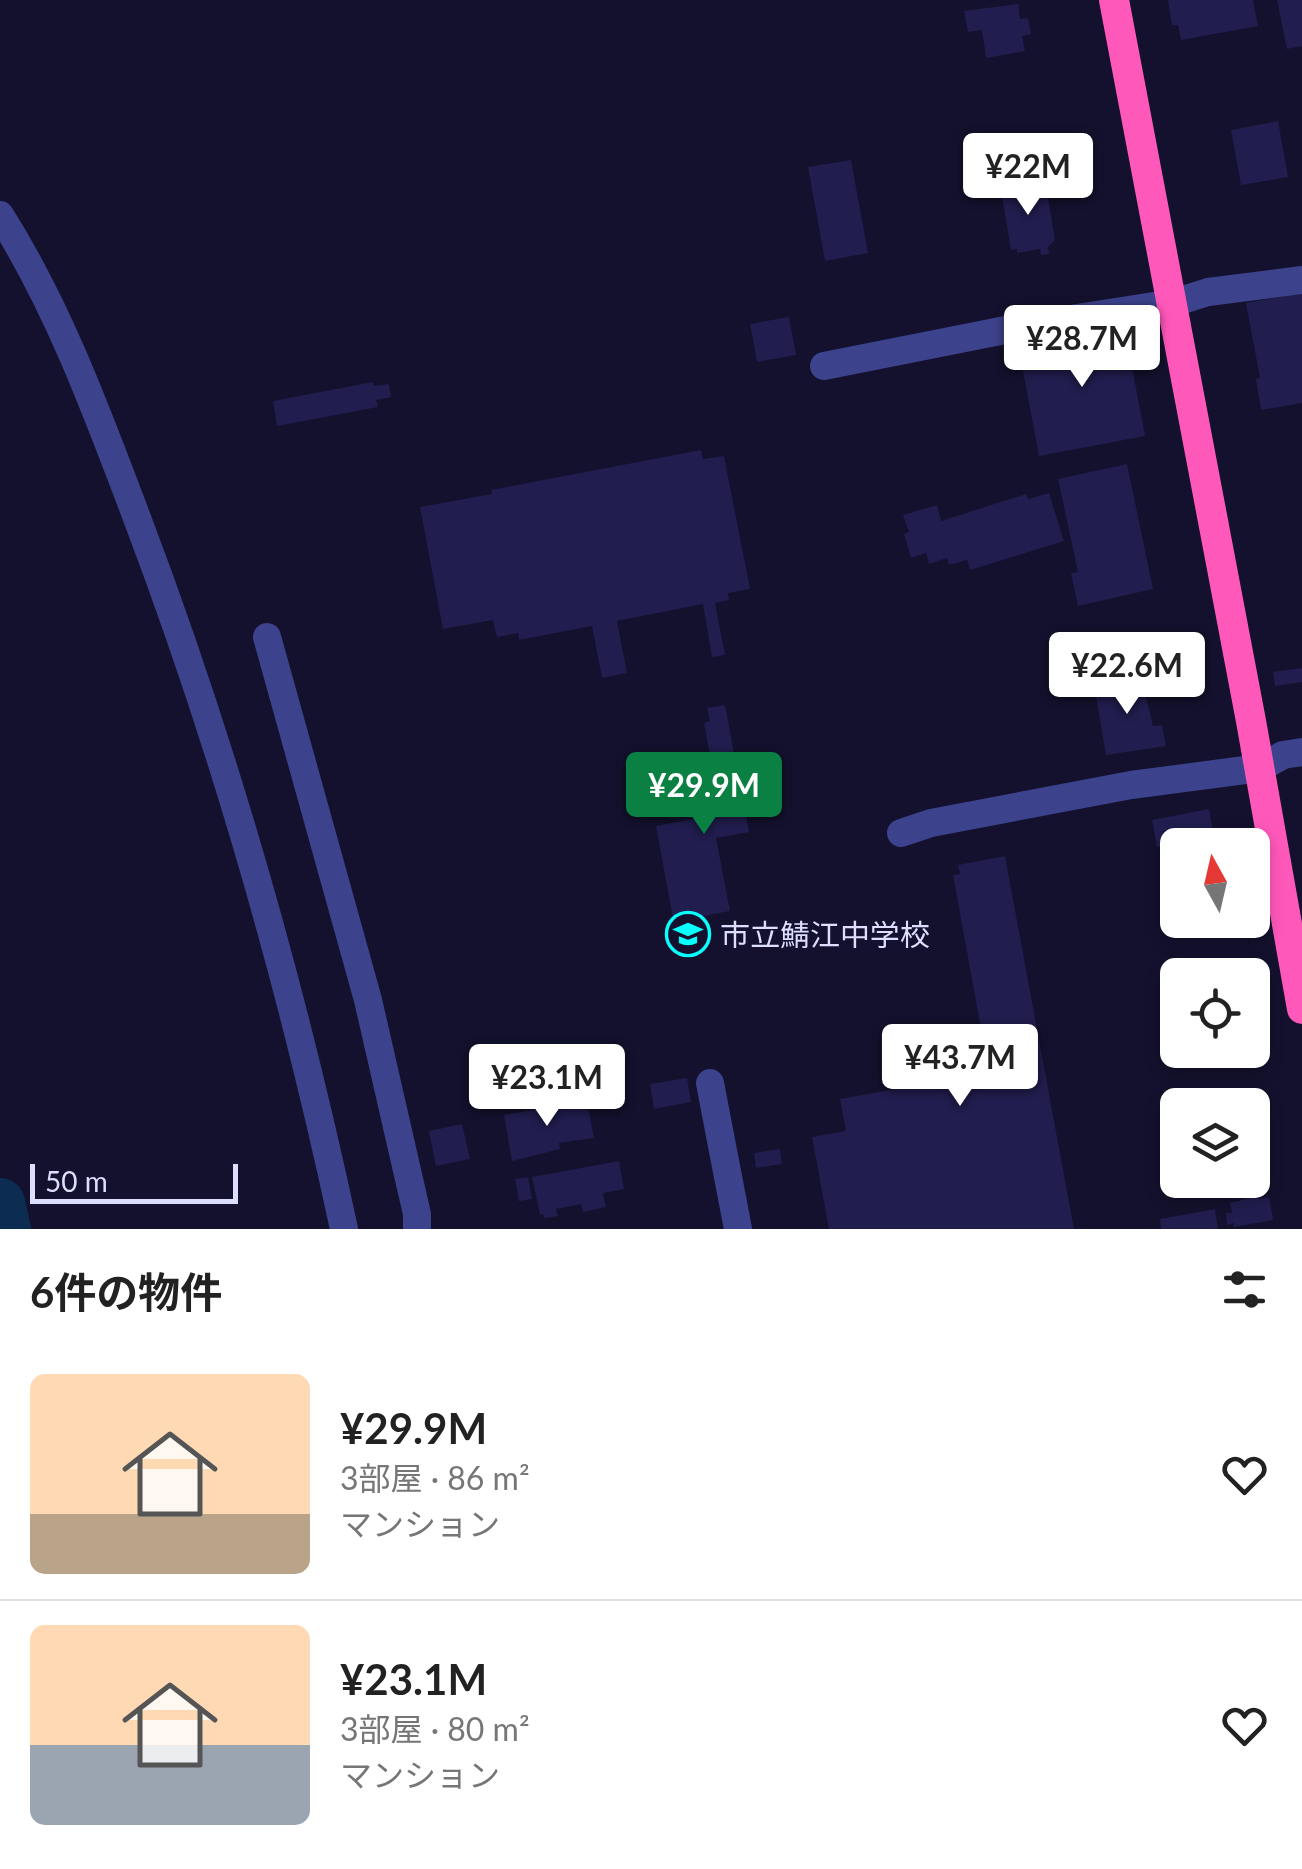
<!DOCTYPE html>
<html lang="ja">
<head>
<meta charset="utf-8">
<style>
	:root { --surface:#fff; --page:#f6f6f6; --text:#222; --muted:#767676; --line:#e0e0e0; --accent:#0b8043 }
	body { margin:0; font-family:Lato,"Noto Sans JP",sans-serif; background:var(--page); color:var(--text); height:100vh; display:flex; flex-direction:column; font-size:38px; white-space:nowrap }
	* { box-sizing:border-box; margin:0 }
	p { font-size:32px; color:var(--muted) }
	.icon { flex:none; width:55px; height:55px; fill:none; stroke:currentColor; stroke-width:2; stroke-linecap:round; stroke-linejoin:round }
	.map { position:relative; height:1229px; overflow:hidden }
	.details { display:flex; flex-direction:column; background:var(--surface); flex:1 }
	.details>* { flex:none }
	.needle { width:65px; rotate:352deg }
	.tools { position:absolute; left:1160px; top:828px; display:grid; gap:20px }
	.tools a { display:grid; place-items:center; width:110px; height:110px; border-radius:15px; background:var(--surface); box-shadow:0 5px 15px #0003; font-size:50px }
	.scale { position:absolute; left:30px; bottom:25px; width:208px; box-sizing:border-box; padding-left:10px; border:5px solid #ddf; border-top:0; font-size:28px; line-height:35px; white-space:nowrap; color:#ddf; -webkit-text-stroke:8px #13112d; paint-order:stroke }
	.price { position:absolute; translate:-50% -85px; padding:0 22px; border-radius:10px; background:#fff; color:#222; font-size:32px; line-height:65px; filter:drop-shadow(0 2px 5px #0008) }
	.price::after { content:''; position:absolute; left:50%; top:60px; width:30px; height:22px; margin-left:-15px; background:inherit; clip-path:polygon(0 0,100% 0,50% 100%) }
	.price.current { background:var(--accent); color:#fff }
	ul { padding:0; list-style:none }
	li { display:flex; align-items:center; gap:30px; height:250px; padding:0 30px }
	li+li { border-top:2px solid var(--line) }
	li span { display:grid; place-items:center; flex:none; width:280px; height:200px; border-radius:15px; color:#555 }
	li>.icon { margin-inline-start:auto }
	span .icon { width:120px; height:120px; fill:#fffc; stroke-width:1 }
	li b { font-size:42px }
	h2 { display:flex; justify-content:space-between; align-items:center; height:120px; padding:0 30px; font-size:42px }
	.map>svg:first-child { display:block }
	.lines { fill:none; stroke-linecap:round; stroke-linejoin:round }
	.river { stroke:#0c2d51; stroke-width:50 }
	.building { fill:#211d4e }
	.minor { stroke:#3c428c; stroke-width:28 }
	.highway { stroke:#ff58bb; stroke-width:30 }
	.labels { text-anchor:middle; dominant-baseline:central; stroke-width:9; stroke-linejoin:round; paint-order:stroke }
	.poi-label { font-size:30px; fill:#ddf; stroke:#13112d; text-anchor:start }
</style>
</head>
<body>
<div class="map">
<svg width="1302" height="1229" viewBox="0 0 1302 1229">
	<rect width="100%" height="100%" fill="#13112d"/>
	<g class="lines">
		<!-- river -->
		<polyline class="river" points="0,1203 6,1229"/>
	</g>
	<!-- building -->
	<g class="building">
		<polygon points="1168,0 1253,0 1258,26 1181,40 1178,25 1172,25"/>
		<polygon points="1277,0 1302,0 1302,46 1287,49"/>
		<polygon points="1018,4 1020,19 1028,18 1031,34 1022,36 1025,51 986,58 982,30 968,32 964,11"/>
		<polygon points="1278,121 1288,177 1241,185 1231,130"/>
		<polygon points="851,160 868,253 825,261 808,167"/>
		<polygon points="1037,183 1047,192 1055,240 1048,247 1049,254 1041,255 1040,249 1017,253 1017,249 1011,250 1001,190"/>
		<polygon points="1302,293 1302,403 1261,410 1256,379 1260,378 1246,303"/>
		<polygon points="789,317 796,355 757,362 750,324"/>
		<polygon points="1124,324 1145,436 1039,456 1018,344"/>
		<polygon points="373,382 374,386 389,384 391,397 376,400 378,407 277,426 273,401"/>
		<polygon points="701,450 703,459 724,456 750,589 728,593 729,600 715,603 725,655 712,657 703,604 617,621 627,673 602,678 592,626 519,640 518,633 497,637 493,620 443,629 420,507 492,494 491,490"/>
		<polygon points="1127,464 1153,589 1078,606 1071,573 1078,572 1058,479"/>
		<polygon points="1049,493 1064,541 970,570 967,560 949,565 947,558 929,564 926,553 911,558 904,534 909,532 903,515 937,505 941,521 1026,494 1028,499"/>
		<polygon points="1302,668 1302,682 1275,686 1273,672"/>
		<polygon points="1141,676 1153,726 1162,725 1166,746 1106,755 1094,684"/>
		<polygon points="725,705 749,832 716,838 730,911 693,918 695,930 676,934 656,826 721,814 704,723 710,721 707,708"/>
		<polygon points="1209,809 1214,837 1199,839 1200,845 1178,845 1178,850 1169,851 1168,845 1157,847 1152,820"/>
		<polygon points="1005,856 1074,1229 829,1229 812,1137 846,1131 840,1099 989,1072 953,875 960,874 958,865"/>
		<polygon points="687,1078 691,1102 654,1109 650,1084"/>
		<polygon points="576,1102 577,1109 588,1107 594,1138 559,1143 560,1149 512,1161 504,1115"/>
		<polygon points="462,1124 470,1159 436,1166 429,1131"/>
		<polygon points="780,1149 782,1164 756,1168 754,1153"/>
		<polygon points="619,1161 624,1189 603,1193 606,1207 583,1212 581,1204 556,1209 558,1216 544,1218 543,1214 540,1215 532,1177"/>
		<polygon points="528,1177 532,1199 519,1201 515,1179"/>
		<polygon points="1258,1196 1258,1199 1269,1197 1273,1220 1234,1227 1234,1223 1227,1225 1226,1213 1232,1213 1230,1203"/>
		<polygon points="1215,1209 1218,1229 1161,1229 1160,1219"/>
	</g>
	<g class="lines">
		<!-- minor -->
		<g class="minor">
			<path d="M0 215C59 308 98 415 137 518 225 750 292 986 344 1229"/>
			<polyline points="824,366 1026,326 1173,303 1208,292 1302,280"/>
			<polyline points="267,637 368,1000 417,1214 417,1229"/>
			<polyline points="901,833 931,823 1131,785 1260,768 1283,755 1302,752"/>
			<polyline points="710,1083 738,1229"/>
		</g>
		<!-- highway -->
		<polyline class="highway" points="1114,0 1251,721 1302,1009"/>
	</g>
	<!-- icons -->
	<defs>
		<symbol id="school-ring" viewBox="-11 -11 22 22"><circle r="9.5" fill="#13112d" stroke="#09fffc" stroke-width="1.5"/><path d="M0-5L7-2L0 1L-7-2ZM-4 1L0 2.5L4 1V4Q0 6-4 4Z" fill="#09fffc"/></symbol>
	</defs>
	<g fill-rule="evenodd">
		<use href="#school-ring" x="663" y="909" width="50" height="50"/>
	</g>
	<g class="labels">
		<!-- poi labels -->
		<g class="poi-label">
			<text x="720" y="934">市立鯖江中学校</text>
		</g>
	</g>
</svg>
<div class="tools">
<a><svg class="needle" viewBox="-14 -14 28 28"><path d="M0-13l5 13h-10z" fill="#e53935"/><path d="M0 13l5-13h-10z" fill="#767676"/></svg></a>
<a><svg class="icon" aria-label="locate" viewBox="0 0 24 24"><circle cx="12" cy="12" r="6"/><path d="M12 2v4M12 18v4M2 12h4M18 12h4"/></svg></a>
<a><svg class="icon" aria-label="layers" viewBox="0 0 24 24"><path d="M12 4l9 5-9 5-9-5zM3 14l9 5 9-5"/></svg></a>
</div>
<div class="scale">50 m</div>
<b class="price" style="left:1028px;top:218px">¥22M</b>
<b class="price" style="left:1082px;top:390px">¥28.7M</b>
<b class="price" style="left:1127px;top:717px">¥22.6M</b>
<b class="price current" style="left:704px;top:837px">¥29.9M</b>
<b class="price" style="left:960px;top:1109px">¥43.7M</b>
<b class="price" style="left:547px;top:1129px">¥23.1M</b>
</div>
<section class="details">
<h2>6件の物件<svg class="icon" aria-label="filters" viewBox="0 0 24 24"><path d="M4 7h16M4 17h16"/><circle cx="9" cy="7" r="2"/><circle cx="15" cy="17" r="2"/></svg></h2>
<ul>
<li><span style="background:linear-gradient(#ffd9b3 70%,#b9a48a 0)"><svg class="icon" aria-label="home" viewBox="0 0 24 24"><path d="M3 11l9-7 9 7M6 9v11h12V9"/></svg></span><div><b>¥29.9M</b><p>3部屋 · 86 m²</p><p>マンション</p></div><svg class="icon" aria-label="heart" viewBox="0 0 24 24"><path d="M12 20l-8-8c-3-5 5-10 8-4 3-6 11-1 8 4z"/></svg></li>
<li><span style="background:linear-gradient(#ffd9b3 60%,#9aa5b1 0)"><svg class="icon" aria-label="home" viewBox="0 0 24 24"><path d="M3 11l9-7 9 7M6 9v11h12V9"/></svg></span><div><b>¥23.1M</b><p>3部屋 · 80 m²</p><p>マンション</p></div><svg class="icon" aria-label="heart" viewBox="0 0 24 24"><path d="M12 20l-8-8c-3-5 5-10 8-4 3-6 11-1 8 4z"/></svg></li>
</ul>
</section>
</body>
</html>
